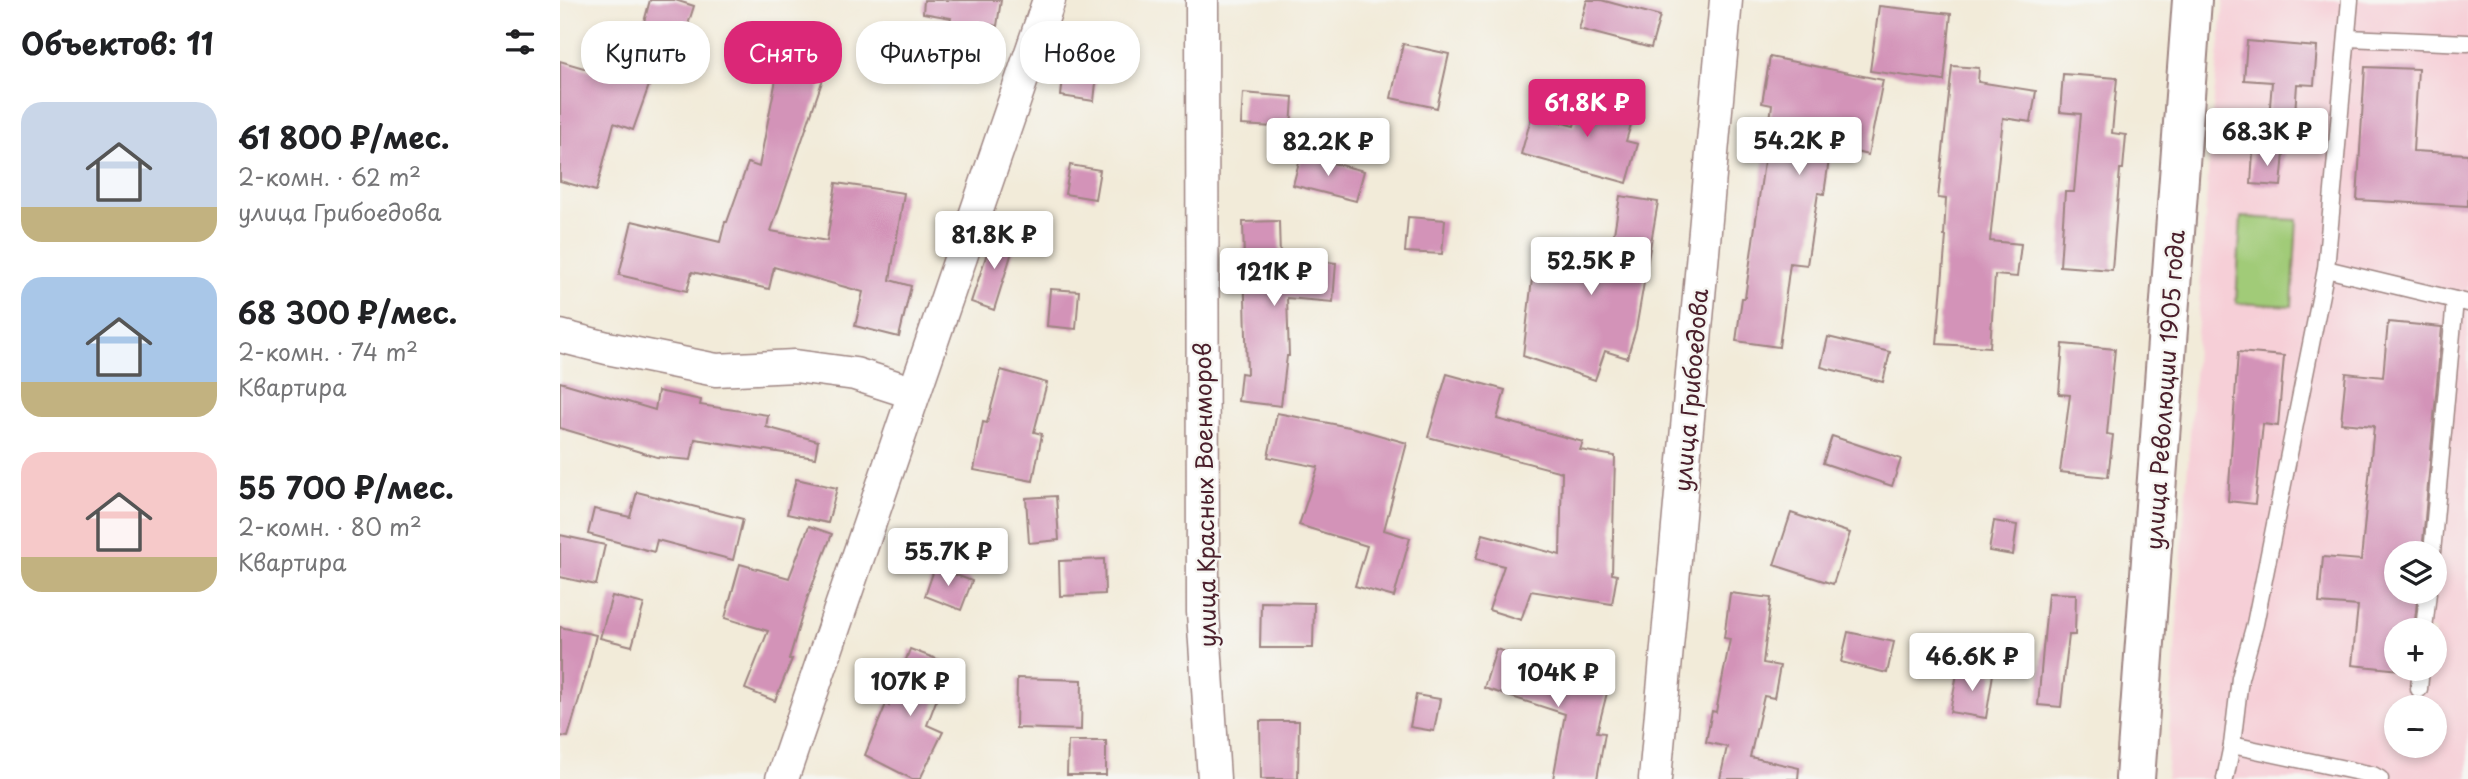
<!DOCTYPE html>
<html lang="ru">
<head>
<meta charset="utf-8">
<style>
	:root { --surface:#fff; --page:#f6f6f6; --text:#202124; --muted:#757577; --accent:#db2777 }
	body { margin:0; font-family:"Playpen Sans",sans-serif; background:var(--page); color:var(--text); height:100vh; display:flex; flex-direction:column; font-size:26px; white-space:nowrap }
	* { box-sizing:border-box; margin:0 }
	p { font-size:23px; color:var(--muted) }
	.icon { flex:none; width:38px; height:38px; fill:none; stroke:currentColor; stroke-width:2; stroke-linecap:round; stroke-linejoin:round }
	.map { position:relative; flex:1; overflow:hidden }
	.panel { display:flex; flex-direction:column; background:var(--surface); width:560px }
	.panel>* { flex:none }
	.guide { position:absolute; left:21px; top:21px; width:665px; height:63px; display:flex; gap:14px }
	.fabs { position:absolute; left:1824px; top:541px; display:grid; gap:14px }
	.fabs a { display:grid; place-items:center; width:63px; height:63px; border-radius:50%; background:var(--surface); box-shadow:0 4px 10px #0003; font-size:35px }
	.price { position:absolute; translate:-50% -60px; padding:0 16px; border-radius:7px; background:#fff; color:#222; font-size:23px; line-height:46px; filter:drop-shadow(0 2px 4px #0008) }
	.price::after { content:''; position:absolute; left:50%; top:42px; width:21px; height:16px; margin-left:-10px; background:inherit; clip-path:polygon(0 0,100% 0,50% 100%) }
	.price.current { background:var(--accent); color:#fff }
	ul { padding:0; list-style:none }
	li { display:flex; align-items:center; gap:21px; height:175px; padding:0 21px }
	li span { display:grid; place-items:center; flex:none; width:196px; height:140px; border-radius:21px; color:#555 }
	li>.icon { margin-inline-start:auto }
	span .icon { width:84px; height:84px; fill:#fffc; stroke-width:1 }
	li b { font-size:30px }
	h2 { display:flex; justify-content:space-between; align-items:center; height:84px; padding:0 21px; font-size:30px }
	.pill { padding:0 24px; border-radius:28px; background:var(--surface); box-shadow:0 4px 10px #0003; font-size:24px; line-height:63px }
	.pill.current { background:var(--accent); color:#fff }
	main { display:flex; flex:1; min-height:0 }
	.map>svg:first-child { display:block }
	.built { fill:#f6cfd7; fill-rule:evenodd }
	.green { fill:#a1cb78; stroke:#767552; stroke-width:2 }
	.building { fill:#d393b8 }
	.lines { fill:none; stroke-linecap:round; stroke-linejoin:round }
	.lane-casing { stroke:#9e8582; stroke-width:19 }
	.street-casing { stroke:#9e8582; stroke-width:35 }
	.secondary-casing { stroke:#9e8582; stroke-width:42 }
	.lane { stroke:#fff; stroke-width:16 }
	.street { stroke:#fff; stroke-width:32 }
	.secondary { stroke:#fff; stroke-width:38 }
	.labels { text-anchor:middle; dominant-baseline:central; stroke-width:5; stroke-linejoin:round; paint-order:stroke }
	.street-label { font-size:23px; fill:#4a1f2b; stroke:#f6f6f2 }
</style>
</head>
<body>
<main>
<section class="panel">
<h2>Объектов: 11<svg class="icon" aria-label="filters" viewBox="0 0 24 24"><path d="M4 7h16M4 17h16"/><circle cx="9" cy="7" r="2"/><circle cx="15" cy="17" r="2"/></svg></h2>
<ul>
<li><span style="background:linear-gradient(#c9d6e8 75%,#c2b280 0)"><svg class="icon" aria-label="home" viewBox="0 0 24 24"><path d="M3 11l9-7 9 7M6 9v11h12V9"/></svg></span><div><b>61 800 ₽/мес.</b><p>2-комн. · 62 m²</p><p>улица Грибоедова</p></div></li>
<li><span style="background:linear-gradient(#a9c7e8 75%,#c2b280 0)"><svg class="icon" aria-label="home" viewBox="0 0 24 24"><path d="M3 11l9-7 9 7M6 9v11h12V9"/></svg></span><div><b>68 300 ₽/мес.</b><p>2-комн. · 74 m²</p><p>Квартира</p></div></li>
<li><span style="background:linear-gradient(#f6c9c9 75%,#c2b280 0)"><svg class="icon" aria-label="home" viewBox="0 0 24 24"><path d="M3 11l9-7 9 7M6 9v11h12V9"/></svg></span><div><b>55 700 ₽/мес.</b><p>2-комн. · 80 m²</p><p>Квартира</p></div></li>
</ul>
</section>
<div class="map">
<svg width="1908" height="779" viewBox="0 0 1908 779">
	<rect width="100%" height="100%" fill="#f6f6f2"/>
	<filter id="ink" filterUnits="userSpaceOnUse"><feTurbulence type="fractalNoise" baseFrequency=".0143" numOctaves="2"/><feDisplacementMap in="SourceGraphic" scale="14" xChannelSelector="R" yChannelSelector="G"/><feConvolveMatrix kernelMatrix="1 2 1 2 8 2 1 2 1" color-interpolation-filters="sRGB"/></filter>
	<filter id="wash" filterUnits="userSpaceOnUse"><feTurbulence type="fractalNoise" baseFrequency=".00686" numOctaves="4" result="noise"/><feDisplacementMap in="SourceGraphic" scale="28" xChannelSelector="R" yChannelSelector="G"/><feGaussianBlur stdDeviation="1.57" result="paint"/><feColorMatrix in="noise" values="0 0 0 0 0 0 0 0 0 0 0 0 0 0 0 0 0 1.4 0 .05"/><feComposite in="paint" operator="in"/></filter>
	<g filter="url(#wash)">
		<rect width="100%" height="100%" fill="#f2ebd9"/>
		<!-- built -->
		<path class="built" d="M1664 0H1908V779H1606L1652 118ZM1836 553H1874V592H1836ZM1836 630H1874V668H1836ZM1836 707H1874V746H1836Z"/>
		<!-- green -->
		<polygon class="green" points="1681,217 1737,220 1732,306 1676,303"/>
		<g id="blocks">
			<!-- building -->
			<g class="building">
				<polygon points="90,0 115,0 134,6 125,34 84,22"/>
				<polygon points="364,0 441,0 437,26 419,23 408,78 352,67 361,23 389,29 391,18 363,13"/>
				<polygon points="1027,0 1041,0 1100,16 1091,48 1019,29"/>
				<polygon points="1319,6 1391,14 1384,81 1310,71"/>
				<polygon points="53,22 78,32 64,67 92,77 73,130 54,123 36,191 0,181 0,61 34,71"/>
				<polygon points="508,33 541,36 534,101 501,96"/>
				<polygon points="1687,41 1757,47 1754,85 1737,84 1733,144 1707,142 1712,82 1684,80"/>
				<polygon points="843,44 889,54 877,108 831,98"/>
				<polygon points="1210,57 1323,80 1308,155 1271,146 1264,194 1258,193 1247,265 1230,263 1219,347 1176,341 1182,298 1185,298 1212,105 1202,103"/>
				<polygon points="220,59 267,67 211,231 267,241 276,183 344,193 330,280 351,286 339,337 295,326 303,292 214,267 209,289 132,272 127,291 59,275 72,221 160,242 165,222 167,222 188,163 199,167"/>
				<polygon points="1392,66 1419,68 1418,82 1476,91 1471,122 1443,118 1430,241 1461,244 1457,277 1435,275 1430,347 1377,344 1386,236 1384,236 1386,199 1378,198"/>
				<polygon points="1805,67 1858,69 1853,151 1908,154 1908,206 1797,200"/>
				<polygon points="1503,74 1557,78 1552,133 1566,135 1563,169 1560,169 1552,270 1500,266 1505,192 1514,192 1521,114 1500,112"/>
				<polygon points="1024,92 1076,108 1066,141 1078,144 1067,183 961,154 972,115 1014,126"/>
				<polygon points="683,93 733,97 731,128 681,125"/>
				<polygon points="1693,151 1724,153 1721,186 1691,184"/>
				<polygon points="741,155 804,171 796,201 733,185"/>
				<polygon points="510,165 540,170 535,199 505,194"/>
				<polygon points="1060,196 1098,202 1076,329 1067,358 1045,351 1035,380 963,356 975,253 1039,261 1039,258 1050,259"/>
				<polygon points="848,217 885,220 882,254 845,252"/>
				<polygon points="719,221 720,258 776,263 773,302 727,298 729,356 727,356 721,406 678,401 681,373 687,374 683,222"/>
				<polygon points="434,232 456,239 434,310 411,302"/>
				<polygon points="490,289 519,291 516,329 487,326"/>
				<polygon points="1828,322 1882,327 1862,553 1836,553 1836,592 1858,592 1854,630 1836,630 1836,668 1850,668 1850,671 1792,665 1798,606 1759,603 1763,557 1801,560 1814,426 1781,423 1786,373 1823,377"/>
				<polygon points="1268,337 1330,352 1323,382 1261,367"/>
				<polygon points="1503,344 1555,349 1547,434 1553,435 1548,477 1500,472 1510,395 1499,394"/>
				<polygon points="1678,352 1724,356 1718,426 1703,424 1695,504 1668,501"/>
				<polygon points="441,370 487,383 474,432 482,434 473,481 414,470 423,422 427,423"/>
				<polygon points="887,374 945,390 937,419 1023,442 1020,450 1055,456 1052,574 1057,575 1052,604 971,591 961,620 929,610 944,566 916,559 923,534 1000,555 1002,472 868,437"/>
				<polygon points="0,382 95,410 98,391 141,400 140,405 208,415 206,427 258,441 255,458 135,439 131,460 97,457 0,428"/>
				<polygon points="717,413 794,428 847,443 824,530 850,538 834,597 795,586 807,546 739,525 758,467 708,457"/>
				<polygon points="1272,436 1341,459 1332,486 1263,463"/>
				<polygon points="236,479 277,488 268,523 227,514"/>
				<polygon points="77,492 183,519 173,560 97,540 94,552 28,534 34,509 70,517"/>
				<polygon points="496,496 499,540 469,543 466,498"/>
				<polygon points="1231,513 1290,533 1273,584 1214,565"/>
				<polygon points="1434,521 1457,525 1453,555 1429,551"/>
				<polygon points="249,526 272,534 247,599 229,659 232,659 215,701 185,689 208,631 165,618 180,564 229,578"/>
				<polygon points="0,535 45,545 36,585 0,577"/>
				<polygon points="544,559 545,594 500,596 499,561"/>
				<polygon points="375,567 412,581 401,610 365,596"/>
				<polygon points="1170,593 1211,598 1203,663 1220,666 1214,698 1204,696 1190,757 1239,768 1238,779 1160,779 1167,747 1146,742 1152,711 1156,712 1170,639 1164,638"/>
				<polygon points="1488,593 1516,594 1515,635 1509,635 1501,707 1478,705"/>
				<polygon points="52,596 84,604 72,646 40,638"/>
				<polygon points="701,602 754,603 753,648 700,648"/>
				<polygon points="0,627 36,635 27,672 8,737 0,736"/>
				<polygon points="1288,632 1334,642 1327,673 1281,662"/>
				<polygon points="350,649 390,664 367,725 383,732 360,779 352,779 305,755 326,704 329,706"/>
				<polygon points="936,649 977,662 975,667 1049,685 1037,732 1045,733 1037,779 993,779 1005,714 924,688"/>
				<polygon points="1398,668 1433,674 1426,718 1390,712"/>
				<polygon points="457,678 522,680 521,730 456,728"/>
				<polygon points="856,695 880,699 874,731 850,727"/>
				<polygon points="700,721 739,721 738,779 701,779"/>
				<polygon points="508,741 546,741 546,775 507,775"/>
			</g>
		</g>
	</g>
	<g filter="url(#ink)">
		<use href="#blocks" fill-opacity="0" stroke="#9e8582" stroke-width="2"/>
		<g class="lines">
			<defs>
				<g id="lane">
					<polyline points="1787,38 1908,43"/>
					<polyline points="1766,269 1908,303"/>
					<polyline points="1872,553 1895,300"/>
					<polyline points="1864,630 1868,592"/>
					<polyline points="1859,689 1861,668"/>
					<polyline points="1672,745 1813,775 1820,779"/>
					<polyline points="1665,779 1672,745 1680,678 1695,624 1766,269 1790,0"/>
				</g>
				<g id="street">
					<polyline points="642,0 643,612 654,779"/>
					<polyline points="0,336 47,348 156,370 235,366 295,374 354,393"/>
					<polyline points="222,779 489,0"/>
					<polyline points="1095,779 1166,0"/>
				</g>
				<polyline id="secondary" points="1575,779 1632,0"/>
			</defs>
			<!-- lane casing -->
			<use href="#lane" class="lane-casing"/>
			<!-- street casing -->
			<use href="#street" class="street-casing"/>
			<!-- secondary casing -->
			<use href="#secondary" class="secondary-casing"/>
			<!-- lane -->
			<use href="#lane" class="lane"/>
			<!-- street -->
			<use href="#street" class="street"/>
			<!-- secondary -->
			<use href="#secondary" class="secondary"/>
		</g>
	</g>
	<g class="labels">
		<!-- street labels -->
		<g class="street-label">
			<text transform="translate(1130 390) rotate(-85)">улица Грибоедова</text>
			<text transform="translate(1604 390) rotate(-86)">улица Революции 1905 года</text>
			<text transform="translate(644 495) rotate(-91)">улица Красных Военморов</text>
		</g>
	</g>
</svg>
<div class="fabs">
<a><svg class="icon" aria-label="layers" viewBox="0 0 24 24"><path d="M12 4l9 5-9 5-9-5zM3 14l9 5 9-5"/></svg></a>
<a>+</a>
<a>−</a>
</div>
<b class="price current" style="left:1027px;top:139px">61.8K ₽</b>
<b class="price" style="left:1707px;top:168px">68.3K ₽</b>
<b class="price" style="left:1239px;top:177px">54.2K ₽</b>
<b class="price" style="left:768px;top:178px">82.2K ₽</b>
<b class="price" style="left:434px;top:271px">81.8K ₽</b>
<b class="price" style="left:1031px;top:297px">52.5K ₽</b>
<b class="price" style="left:714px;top:308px">121K ₽</b>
<b class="price" style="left:388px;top:588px">55.7K ₽</b>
<b class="price" style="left:1412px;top:693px">46.6K ₽</b>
<b class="price" style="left:998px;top:709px">104K ₽</b>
<b class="price" style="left:350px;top:718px">107K ₽</b>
<div class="guide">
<a class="pill">Купить</a>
<a class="pill current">Снять</a>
<a class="pill">Фильтры</a>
<a class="pill">Новое</a>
</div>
</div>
</main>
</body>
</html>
